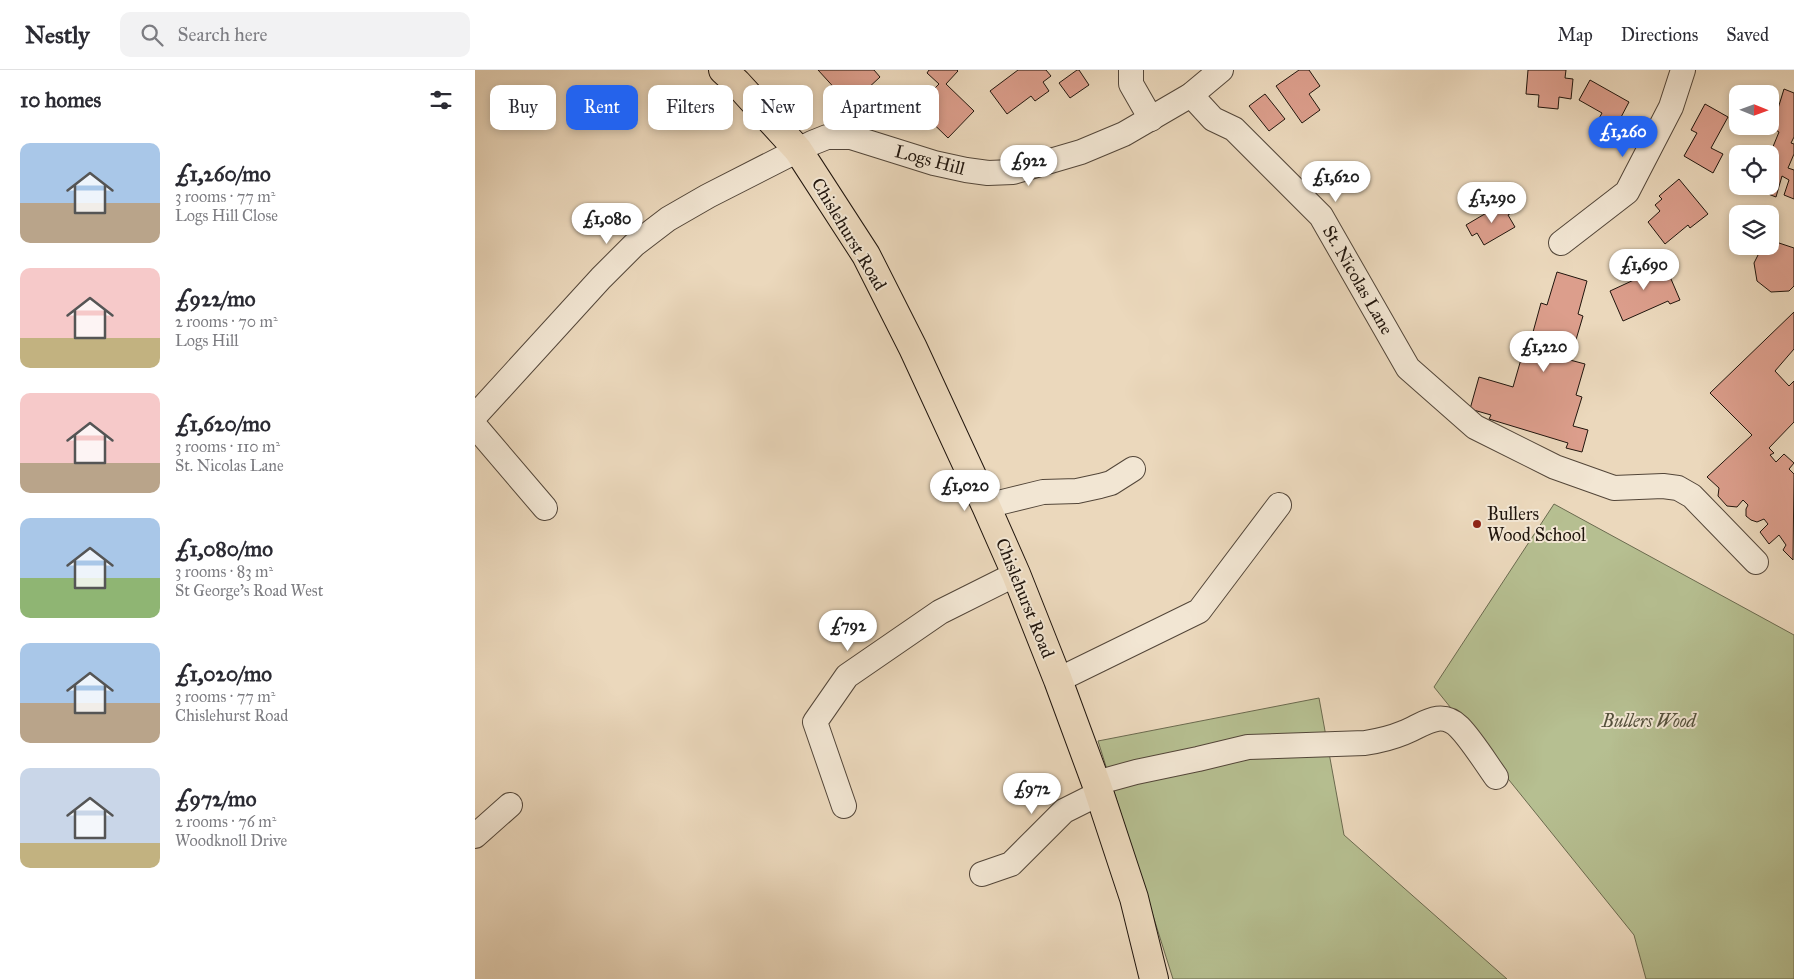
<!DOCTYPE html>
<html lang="en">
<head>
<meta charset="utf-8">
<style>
	:root { --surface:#fff; --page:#f2f2f3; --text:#2b2b33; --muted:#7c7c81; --line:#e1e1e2; --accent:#2563eb }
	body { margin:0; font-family:"IM FELL Great Primer",serif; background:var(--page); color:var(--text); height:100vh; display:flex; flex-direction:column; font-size:19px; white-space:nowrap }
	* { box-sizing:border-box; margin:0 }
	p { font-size:16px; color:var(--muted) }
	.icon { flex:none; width:28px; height:28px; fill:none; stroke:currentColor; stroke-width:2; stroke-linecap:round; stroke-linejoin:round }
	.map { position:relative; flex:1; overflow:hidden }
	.drawer { display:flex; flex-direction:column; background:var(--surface); width:475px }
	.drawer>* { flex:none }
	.guide { position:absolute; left:15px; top:15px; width:475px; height:45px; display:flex; gap:10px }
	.needle { width:32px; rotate:91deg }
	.fabs { position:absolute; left:1254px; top:15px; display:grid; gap:10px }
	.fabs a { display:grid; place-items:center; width:50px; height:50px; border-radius:10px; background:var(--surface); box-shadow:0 2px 8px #0003; font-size:25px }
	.price { position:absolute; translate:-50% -42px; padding:0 11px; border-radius:18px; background:#fff; color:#222; font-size:16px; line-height:32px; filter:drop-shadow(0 1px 2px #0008) }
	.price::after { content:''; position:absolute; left:50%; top:30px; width:15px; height:11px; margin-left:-8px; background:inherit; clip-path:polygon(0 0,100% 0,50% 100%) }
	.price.on { background:var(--accent); color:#fff }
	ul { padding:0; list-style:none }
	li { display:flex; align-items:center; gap:15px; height:125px; padding:0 20px }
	li span { display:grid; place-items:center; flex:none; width:140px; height:100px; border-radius:10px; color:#555 }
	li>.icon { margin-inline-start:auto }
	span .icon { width:60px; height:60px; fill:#fffc; stroke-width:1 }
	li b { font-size:21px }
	h2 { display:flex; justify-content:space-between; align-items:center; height:60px; padding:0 20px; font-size:21px }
	.chip { padding:0 18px; border-radius:10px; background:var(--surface); box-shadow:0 2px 8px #0003; font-size:18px; line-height:45px }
	.chip.on { background:var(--accent); color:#fff }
	header { display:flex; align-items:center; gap:30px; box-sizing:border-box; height:70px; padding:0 25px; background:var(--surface); border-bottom:1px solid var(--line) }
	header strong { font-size:24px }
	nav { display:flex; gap:28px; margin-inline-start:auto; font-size:18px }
	.search { width:350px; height:45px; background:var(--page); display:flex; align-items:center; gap:12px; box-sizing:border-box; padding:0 18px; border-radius:10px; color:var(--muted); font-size:19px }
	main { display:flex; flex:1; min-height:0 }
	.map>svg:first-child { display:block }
	.green { fill:#b6bf91; stroke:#6b6a4f }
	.building { fill:#dc9e8c; stroke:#20150d }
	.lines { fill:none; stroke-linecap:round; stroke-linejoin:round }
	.minor-casing { stroke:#534639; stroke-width:26 }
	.major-casing { stroke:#20150d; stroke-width:30 }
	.minor { stroke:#f2e6d3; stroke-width:24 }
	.major { stroke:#ebd8bc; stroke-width:28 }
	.poi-dot { fill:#8f2418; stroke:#f2e6d3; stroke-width:2 }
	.labels { text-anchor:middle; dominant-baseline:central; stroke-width:4; stroke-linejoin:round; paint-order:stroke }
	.street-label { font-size:18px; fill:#20150d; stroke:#f2e6d3 }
	.poi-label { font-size:18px; fill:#20150d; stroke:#f2e6d3; text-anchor:start }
	.park-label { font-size:18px; font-style:italic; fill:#54503b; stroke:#f2e6d3 }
</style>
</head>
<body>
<header>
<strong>Nestly</strong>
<div class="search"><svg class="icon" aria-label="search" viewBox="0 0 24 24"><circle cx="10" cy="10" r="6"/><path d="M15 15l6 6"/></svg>Search here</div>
<nav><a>Map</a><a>Directions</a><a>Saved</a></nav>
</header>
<main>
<section class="drawer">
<h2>10 homes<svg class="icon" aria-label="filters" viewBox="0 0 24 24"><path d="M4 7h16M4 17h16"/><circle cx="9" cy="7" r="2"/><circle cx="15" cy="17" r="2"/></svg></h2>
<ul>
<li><span style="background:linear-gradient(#a9c7e8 60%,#b9a48a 0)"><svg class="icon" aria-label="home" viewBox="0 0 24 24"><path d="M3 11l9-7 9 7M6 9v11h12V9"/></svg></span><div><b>£1,260/mo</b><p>3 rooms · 77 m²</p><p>Logs Hill Close</p></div></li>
<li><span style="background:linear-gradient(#f6c9c9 70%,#c2b280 0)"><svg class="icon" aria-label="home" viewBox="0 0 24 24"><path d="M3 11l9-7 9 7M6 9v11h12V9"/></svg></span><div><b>£922/mo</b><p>2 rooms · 70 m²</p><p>Logs Hill</p></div></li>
<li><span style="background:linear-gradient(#f6c9c9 70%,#b9a48a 0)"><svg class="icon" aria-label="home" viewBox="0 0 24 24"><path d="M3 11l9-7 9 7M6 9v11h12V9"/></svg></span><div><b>£1,620/mo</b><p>3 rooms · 110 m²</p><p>St. Nicolas Lane</p></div></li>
<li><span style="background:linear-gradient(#a9c7e8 60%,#8fb573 0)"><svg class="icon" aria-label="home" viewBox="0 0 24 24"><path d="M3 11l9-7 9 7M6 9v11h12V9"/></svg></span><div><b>£1,080/mo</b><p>3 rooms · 83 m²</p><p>St George's Road West</p></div></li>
<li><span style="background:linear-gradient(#a9c7e8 60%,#b9a48a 0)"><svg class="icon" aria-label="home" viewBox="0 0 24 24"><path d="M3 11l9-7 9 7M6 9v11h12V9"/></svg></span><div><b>£1,020/mo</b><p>3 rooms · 77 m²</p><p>Chislehurst Road</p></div></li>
<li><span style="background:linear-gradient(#c9d6e8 75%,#c2b280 0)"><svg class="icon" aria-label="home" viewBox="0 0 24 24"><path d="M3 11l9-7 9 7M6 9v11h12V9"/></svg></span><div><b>£972/mo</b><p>2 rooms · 76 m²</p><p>Woodknoll Drive</p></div></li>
</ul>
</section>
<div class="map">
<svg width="1319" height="909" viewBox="0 0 1319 909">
	<rect width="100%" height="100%" fill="#ebd8bc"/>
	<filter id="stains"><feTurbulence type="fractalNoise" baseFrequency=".004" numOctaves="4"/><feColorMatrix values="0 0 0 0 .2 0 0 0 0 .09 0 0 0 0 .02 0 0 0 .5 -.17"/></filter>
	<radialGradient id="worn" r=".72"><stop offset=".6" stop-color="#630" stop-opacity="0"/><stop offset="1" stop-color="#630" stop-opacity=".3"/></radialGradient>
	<!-- green -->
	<g class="green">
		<polygon points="1079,434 1319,565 1319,909 1171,909 1159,865 959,617"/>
		<polygon points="844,628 869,765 1032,909 698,909 623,671"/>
	</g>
	<!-- building -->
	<g class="building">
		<polygon points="343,0 399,0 405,7 375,35"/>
		<polygon points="454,0 482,0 483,1 471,14 499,41 473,68 441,37 464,14 452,3"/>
		<polygon points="543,0 571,0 576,6 568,12 574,21 560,31 556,26 532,44 515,21"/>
		<polygon points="602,0 604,0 614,15 595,28 584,13"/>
		<polygon points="824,0 834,0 845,16 834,24 845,40 827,53 801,16"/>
		<polygon points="1053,0 1091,0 1090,8 1098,9 1096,29 1084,27 1083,39 1063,37 1064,25 1051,24"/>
		<polygon points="1115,10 1154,32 1135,68 1118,59 1127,43 1104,30"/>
		<polygon points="1309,19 1319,23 1319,67 1316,73 1319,74 1319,84 1313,98 1319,100 1319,129 1309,125 1314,110 1307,106 1301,127 1280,119 1281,116 1295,116 1295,84 1304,62 1297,58"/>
		<polygon points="790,24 810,49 794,61 774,36"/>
		<polygon points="1230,34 1253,47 1236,78 1248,84 1238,103 1209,86 1222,63 1216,60"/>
		<polygon points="1204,109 1233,144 1215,158 1213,155 1190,174 1173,152 1185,141 1180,135 1187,129 1184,126"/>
		<polygon points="1030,132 1036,143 1033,145 1040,157 1009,175 1002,163 997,166 991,155"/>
		<polygon points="1301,172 1319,178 1319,216 1314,221 1296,222 1282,211 1279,193 1286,179"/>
		<polygon points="1174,187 1183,206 1193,202 1205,230 1195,234 1193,231 1148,251 1135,221 1161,209 1154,195"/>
		<polygon points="1082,202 1112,211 1103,244 1108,246 1095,290 1110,294 1101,325 1107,327 1098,356 1113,360 1107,382 1091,378 1093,373 1014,349 1016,345 995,339 1004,307 1038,317 1051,272 1055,273 1066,233 1072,235"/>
		<polygon points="1319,242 1319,279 1300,301 1314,316 1319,311 1319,352 1294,378 1299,383 1295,385 1301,392 1309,384 1319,393 1314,399 1319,404 1318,490 1308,480 1311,475 1304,465 1294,474 1285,462 1293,454 1289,449 1282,452 1276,450 1271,446 1271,439 1273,435 1268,430 1262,437 1252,436 1243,426 1244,418 1232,407 1277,365 1235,323"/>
	</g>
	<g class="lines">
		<defs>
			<g id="minor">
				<polyline points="656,0 656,14 676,49"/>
				<polyline points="716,25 738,49 759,59 846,146 933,298 1000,357 1080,397 1139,418 1188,416 1203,418 1217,426 1281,492"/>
				<polyline points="1086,173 1152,122 1196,37 1208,0"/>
				<polyline points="0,346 126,208 159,175 193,149 233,126 337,73 352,67 376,67 459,93 491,100 513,103 538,102 606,82 649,64 716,25 746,0"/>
				<polyline points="0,356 70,438"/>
				<polyline points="511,436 568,422 602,421 625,416 636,413 658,399"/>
				<polyline points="583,610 724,541 804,435"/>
				<path d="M621 713 661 702 723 689 773 677 890 673C903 671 916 668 928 663 947 656 965 638 984 657 996 669 1011 693 1021 707"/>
				<polyline points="369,736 340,652 372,606 465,542 541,504"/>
				<polyline points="0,766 35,735"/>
				<polyline points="507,804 536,794 589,741 625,723"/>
			</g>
			<polyline id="major" points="248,0 262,13 323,80 391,185 438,278 511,436 541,504 583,610 621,713 659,828 679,909"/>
		</defs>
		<!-- minor casing -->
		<use href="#minor" class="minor-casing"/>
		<!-- major casing -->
		<use href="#major" class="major-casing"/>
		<!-- minor -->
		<use href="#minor" class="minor"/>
		<!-- major -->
		<use href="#major" class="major"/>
	</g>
	<!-- markers -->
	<circle class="poi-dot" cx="1002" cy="454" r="5"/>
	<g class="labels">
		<!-- street labels -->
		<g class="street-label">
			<text transform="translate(455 90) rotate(15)">Logs Hill</text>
			<text transform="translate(374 164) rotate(59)">Chislehurst Road</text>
			<text transform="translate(883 210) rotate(60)">St. Nicolas Lane</text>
			<text transform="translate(550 528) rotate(68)">Chislehurst Road</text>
		</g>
		<!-- poi labels -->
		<g class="poi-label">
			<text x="1012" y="444">Bullers<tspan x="1012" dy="21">Wood School</tspan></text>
		</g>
		<!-- park labels -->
		<g class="park-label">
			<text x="1174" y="651">Bullers Wood</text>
		</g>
	</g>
	<rect width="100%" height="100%" filter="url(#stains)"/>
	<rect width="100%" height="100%" fill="url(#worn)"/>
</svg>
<div class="fabs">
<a><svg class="needle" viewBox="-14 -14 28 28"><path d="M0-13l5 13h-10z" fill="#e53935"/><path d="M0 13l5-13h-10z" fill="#7c7c81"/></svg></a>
<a><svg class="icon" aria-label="locate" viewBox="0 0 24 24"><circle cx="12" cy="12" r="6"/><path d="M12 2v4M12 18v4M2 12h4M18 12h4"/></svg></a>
<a><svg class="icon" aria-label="layers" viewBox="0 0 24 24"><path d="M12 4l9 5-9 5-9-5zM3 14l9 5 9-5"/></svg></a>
</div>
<b class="price on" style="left:1148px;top:88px">£1,260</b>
<b class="price" style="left:554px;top:117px">£922</b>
<b class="price" style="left:861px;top:133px">£1,620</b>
<b class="price" style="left:1017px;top:154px">£1,290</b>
<b class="price" style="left:132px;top:175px">£1,080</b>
<b class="price" style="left:1169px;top:221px">£1,690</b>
<b class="price" style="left:1069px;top:303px">£1,220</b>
<b class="price" style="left:490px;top:442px">£1,020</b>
<b class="price" style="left:373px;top:582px">£792</b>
<b class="price" style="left:557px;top:745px">£972</b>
<div class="guide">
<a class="chip">Buy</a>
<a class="chip on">Rent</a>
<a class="chip">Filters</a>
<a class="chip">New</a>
<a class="chip">Apartment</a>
</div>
</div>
</main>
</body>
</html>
